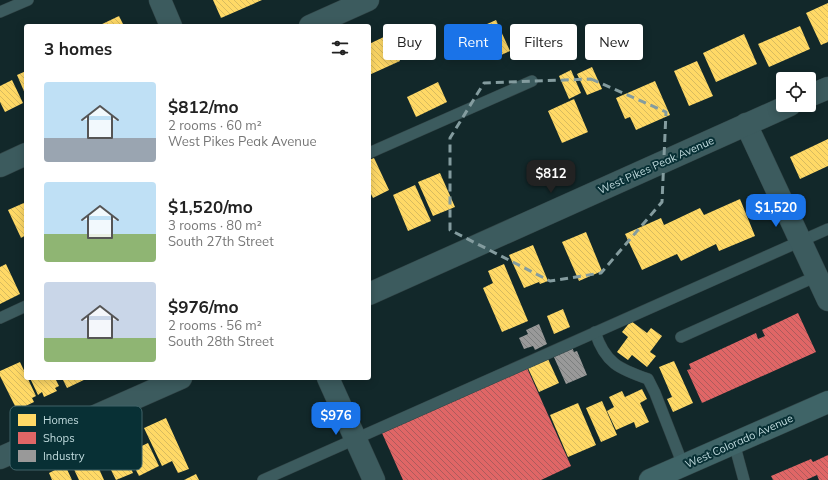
<!DOCTYPE html>
<html lang="en">
<head>
<meta charset="utf-8">
<style>
	:root { --surface:#fff; --page:#f2f2f2; --text:#222; --muted:#767676; --accent:#1a73e8 }
	body { margin:0; font-family:Mulish,sans-serif; background:var(--page); color:var(--text); height:100vh; display:flex; flex-direction:column; font-size:15px; white-space:nowrap }
	* { box-sizing:border-box; margin:0 }
	p { font-size:13px; color:var(--muted) }
	.icon { flex:none; width:22px; height:22px; fill:none; stroke:currentColor; stroke-width:2; stroke-linecap:round; stroke-linejoin:round }
	.map { position:relative; flex:1; overflow:hidden }
	.side { position:absolute; left:24px; top:24px; width:347px; height:356px; display:flex; flex-direction:column; background:var(--surface); border-radius:4px; box-shadow:0 2px 10px #0003 }
	.side>* { flex:none }
	.hud { position:absolute; left:383px; top:24px; width:380px; height:36px; display:flex; gap:8px }
	.fabs { position:absolute; left:776px; top:72px; display:grid; gap:8px }
	.fabs a { display:grid; place-items:center; width:40px; height:40px; border-radius:4px; background:var(--surface); box-shadow:0 2px 10px #0003; font-size:20px }
	.price { position:absolute; translate:-50% -34px; padding:0 9px; border-radius:8px; background:var(--accent); color:#fff; font-size:13px; line-height:26px; filter:drop-shadow(0 1px 2px #0008) }
	.price::after { content:''; position:absolute; left:50%; top:24px; width:12px; height:9px; margin-left:-6px; background:inherit; clip-path:polygon(0 0,100% 0,50% 100%) }
	.price.active { background:#222; color:#fff }
	ul { padding:0; list-style:none }
	li { display:flex; align-items:center; gap:12px; height:100px; padding:0 20px }
	li span { display:grid; place-items:center; flex:none; width:112px; height:80px; border-radius:4px; color:#555 }
	li>.icon { margin-inline-start:auto }
	span .icon { width:48px; height:48px; fill:#fffc; stroke-width:1 }
	li b { font-size:17px }
	h2 { display:flex; justify-content:space-between; align-items:center; height:48px; padding:0 20px; font-size:17px }
	.tag { padding:0 14px; border-radius:4px; background:var(--surface); box-shadow:0 2px 10px #0003; font-size:14px; line-height:36px }
	.tag.active { background:var(--accent); color:#fff }
	.map>svg:first-child { display:block }
	.homes { fill:url(#homes-back-hatch) }
	.shops { fill:url(#shops-back-hatch) }
	.industry { fill:url(#industry-back-hatch) }
	.lines { fill:none; stroke-linecap:round; stroke-linejoin:round }
	.lane-casing { stroke:#314345; stroke-width:12 }
	.street-casing { stroke:#314345; stroke-width:23 }
	.primary-casing { stroke:#314345; stroke-width:23 }
	.lane { stroke:#3c5b5e; stroke-width:11 }
	.street { stroke:#3c5b5e; stroke-width:22 }
	.primary { stroke:#3f6467; stroke-width:22 }
	.marked { fill:none; stroke:#849c9f; stroke-width:3; stroke-dasharray:8 5; stroke-linejoin:round }
	.labels { text-anchor:middle; dominant-baseline:central; stroke-width:4; stroke-linejoin:round; paint-order:stroke }
	.street-label { font-size:11px; fill:#c1dbde; stroke:#083035 }
	.key { fill:#083035; stroke:#406368; stroke-width:1 }
	.key-label { font-size:11px; fill:#c1dbde }
</style>
</head>
<body>
<div class="map">
<svg width="828" height="480" viewBox="0 0 828 480">
	<defs>
		<pattern id="homes-back-hatch" width="6" height="6" patternUnits="userSpaceOnUse"><rect width="6" height="6" fill="#ffd966"/><path d="M-1 5l2 2M0 0l6 6M5-1l2 2" fill="none" stroke="#d8bb5f"/></pattern>
		<pattern id="shops-back-hatch" width="6" height="6" patternUnits="userSpaceOnUse"><rect width="6" height="6" fill="#e06666"/><path d="M-1 5l2 2M0 0l6 6M5-1l2 2" fill="none" stroke="#ae5b5c"/></pattern>
		<pattern id="industry-back-hatch" width="6" height="6" patternUnits="userSpaceOnUse"><rect width="6" height="6" fill="#999"/><path d="M-1 5l2 2M0 0l6 6M5-1l2 2" fill="none" stroke="#7c7f7f"/></pattern>
	</defs>
	<rect width="100%" height="100%" fill="#12282a"/>
	<!-- homes -->
	<g class="homes">
		<polygon points="213,0 262,0 221,18"/>
		<polygon points="828,3 828,42 821,45 806,13"/>
		<polygon points="119,16 124,26 98,26"/>
		<polygon points="496,20 510,51 499,56 496,51 479,59 467,33"/>
		<polygon points="800,26 810,49 769,67 758,44"/>
		<polygon points="744,34 757,64 716,82 703,53"/>
		<polygon points="388,35 400,61 369,75 369,44"/>
		<polygon points="697,61 713,96 689,106 674,71"/>
		<polygon points="592,67 602,89 587,95 577,74"/>
		<polygon points="571,70 581,93 569,99 559,76"/>
		<polygon points="26,71 26,96 17,75"/>
		<polygon points="12,80 23,103 5,112 0,102 0,86"/>
		<polygon points="655,81 670,115 636,130 630,117 625,119 616,98"/>
		<polygon points="438,82 447,102 416,117 407,97"/>
		<polygon points="574,99 588,132 562,143 548,111"/>
		<polygon points="828,139 828,166 800,179 790,157"/>
		<polygon points="374,158 389,190 373,198 369,190 369,160"/>
		<polygon points="440,173 455,207 433,216 418,182"/>
		<polygon points="415,185 431,221 408,231 393,195"/>
		<polygon points="740,199 755,236 719,251 716,244 681,261 677,254 642,270 625,234 661,218 664,225 700,208 704,215"/>
		<polygon points="26,202 26,235 21,238 8,210"/>
		<polygon points="586,232 602,271 579,281 562,242"/>
		<polygon points="533,245 548,281 540,284 539,282 524,288 509,255"/>
		<polygon points="6,264 20,294 0,304 0,267"/>
		<polygon points="504,264 528,321 502,332 483,288 493,283 488,271"/>
		<polygon points="563,309 570,327 554,334 547,316"/>
		<polygon points="631,321 647,333 651,328 662,336 650,352 656,356 647,367 632,355 628,360 617,352 628,337 622,332"/>
		<polygon points="548,359 559,383 539,392 528,368"/>
		<polygon points="674,361 693,403 673,412 667,399 672,397 659,367"/>
		<polygon points="20,362 36,396 32,398 34,402 17,410 0,376 0,371"/>
		<polygon points="30,378 55,378 59,386 55,388 57,391 44,397 42,392 38,395"/>
		<polygon points="62,378 88,378 67,388"/>
		<polygon points="642,389 647,399 640,403 649,422 636,428 634,422 616,430 607,411 614,407 609,397 622,391 625,397"/>
		<polygon points="602,401 617,435 601,442 586,408"/>
		<polygon points="578,403 596,445 568,457 550,415"/>
		<polygon points="166,418 189,469 178,473 172,461 162,466 144,428"/>
		<polygon points="148,443 159,466 139,476 127,453"/>
		<polygon points="91,451 104,480 79,480 70,461"/>
		<polygon points="125,455 133,473 116,480 111,470 116,467 113,461"/>
		<polygon points="65,465 72,480 52,480 49,473"/>
		<polygon points="196,474 199,480 184,480"/>
	</g>
	<!-- shops -->
	<g class="shops">
		<polygon points="798,313 816,352 702,403 687,370 691,369 689,364 756,333 758,339 765,336 762,330"/>
		<polygon points="527,368 571,466 541,480 403,480 382,433"/>
		<polygon points="828,455 828,480 819,480 817,475 806,480 773,480 771,476 811,459 813,462"/>
	</g>
	<!-- industry -->
	<g class="industry">
		<polygon points="539,324 547,344 535,350 533,346 524,349 519,338 528,334 526,330"/>
		<polygon points="572,347 574,352 577,351 587,375 566,384 553,355"/>
	</g>
	<g class="lines">
		<defs>
			<g id="lane">
				<polyline points="0,12 28,0"/>
				<polyline points="369,153 532,81"/>
				<polyline points="0,318 26,306"/>
				<path d="M595 332C605 363 619 369 648 379L655 393 683 465"/>
				<polyline points="681,337 817,276"/>
				<polyline points="734,443 744,480"/>
				<polyline points="263,480 828,229"/>
			</g>
			<g id="street">
				<polyline points="160,0 171,26"/>
				<polyline points="310,26 368,0"/>
				<polyline points="809,96 828,88"/>
				<polyline points="746,124 828,300"/>
				<polyline points="0,166 26,154"/>
				<polyline points="369,294 790,105"/>
				<polyline points="328,378 374,480"/>
				<polyline points="0,458 181,378"/>
			</g>
			<polyline id="primary" points="650,480 828,402"/>
		</defs>
		<!-- lane casing -->
		<use href="#lane" class="lane-casing"/>
		<!-- street casing -->
		<use href="#street" class="street-casing"/>
		<!-- primary casing -->
		<use href="#primary" class="primary-casing"/>
		<!-- lane -->
		<use href="#lane" class="lane"/>
		<!-- street -->
		<use href="#street" class="street"/>
		<!-- primary -->
		<use href="#primary" class="primary"/>
	</g>
	<!-- marked area -->
	<path class="marked" d="M591 79 666 112 662 202 601 273 550 281 450 230V138L484 83Z"/>
	<g class="labels">
		<!-- street labels -->
		<g class="street-label">
			<text transform="translate(656 165) rotate(-24)">West Pikes Peak Avenue</text>
			<text transform="translate(739 441) rotate(-24)">West Colorado Avenue</text>
		</g>
	</g>
	<!-- legend -->
	<rect x="10" y="406" width="132" height="64" rx="6" class="key"/>
	<rect x="18" y="414" width="18" height="12" fill="#ffd966"/>
	<rect x="18" y="432" width="18" height="12" fill="#e06666"/>
	<rect x="18" y="450" width="18" height="12" fill="#999"/>
	<g class="key-label">
		<text x="43" y="424">Homes</text>
		<text x="43" y="442">Shops</text>
		<text x="43" y="460">Industry</text>
	</g>
</svg>
<div class="fabs">
<a><svg class="icon" aria-label="locate" viewBox="0 0 24 24"><circle cx="12" cy="12" r="6"/><path d="M12 2v4M12 18v4M2 12h4M18 12h4"/></svg></a>
</div>
<b class="price active" style="left:551px;top:194px">$812</b>
<b class="price" style="left:776px;top:228px">$1,520</b>
<b class="price" style="left:336px;top:436px">$976</b>
<div class="hud">
<a class="tag">Buy</a>
<a class="tag active">Rent</a>
<a class="tag">Filters</a>
<a class="tag">New</a>
</div>
<section class="side">
<h2>3 homes<svg class="icon" aria-label="filters" viewBox="0 0 24 24"><path d="M4 7h16M4 17h16"/><circle cx="9" cy="7" r="2"/><circle cx="15" cy="17" r="2"/></svg></h2>
<ul>
<li><span style="background:linear-gradient(#bfe0f5 70%,#9aa5b1 0)"><svg class="icon" aria-label="home" viewBox="0 0 24 24"><path d="M3 11l9-7 9 7M6 9v11h12V9"/></svg></span><div><b>$812/mo</b><p>2 rooms · 60 m²</p><p>West Pikes Peak Avenue</p></div></li>
<li><span style="background:linear-gradient(#bfe0f5 65%,#8fb573 0)"><svg class="icon" aria-label="home" viewBox="0 0 24 24"><path d="M3 11l9-7 9 7M6 9v11h12V9"/></svg></span><div><b>$1,520/mo</b><p>3 rooms · 80 m²</p><p>South 27th Street</p></div></li>
<li><span style="background:linear-gradient(#c9d6e8 70%,#8fb573 0)"><svg class="icon" aria-label="home" viewBox="0 0 24 24"><path d="M3 11l9-7 9 7M6 9v11h12V9"/></svg></span><div><b>$976/mo</b><p>2 rooms · 56 m²</p><p>South 28th Street</p></div></li>
</ul>
</section>
</div>
</body>
</html>
